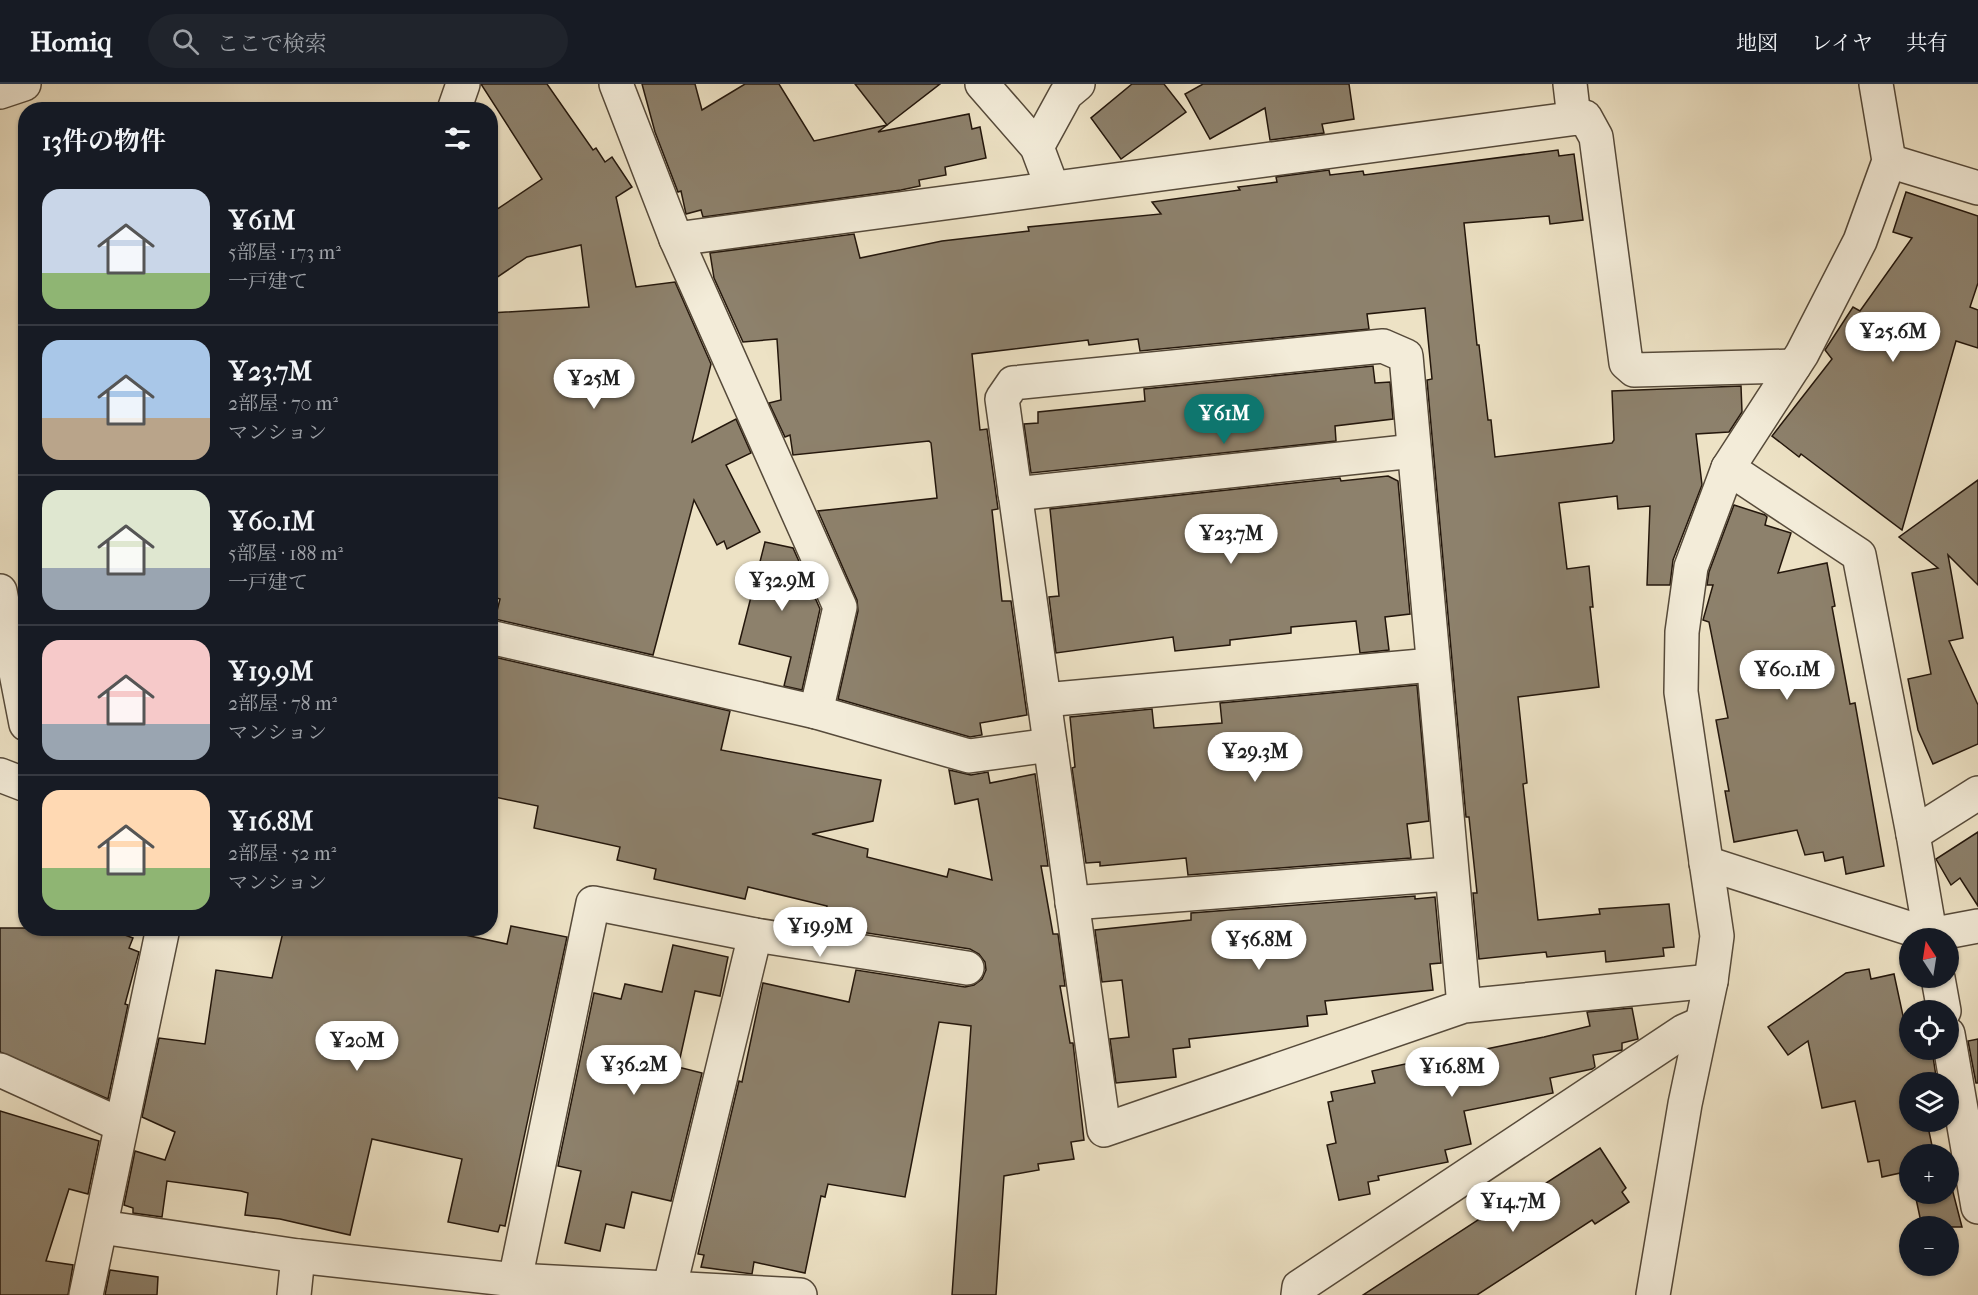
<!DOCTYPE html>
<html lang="ja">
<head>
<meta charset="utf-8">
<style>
	:root { --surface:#171b24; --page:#20242c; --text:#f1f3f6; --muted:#9ea1a6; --line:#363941; --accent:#0f766e }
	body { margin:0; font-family:"IM FELL French Canon","Noto Serif JP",serif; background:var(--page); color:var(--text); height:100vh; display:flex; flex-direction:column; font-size:22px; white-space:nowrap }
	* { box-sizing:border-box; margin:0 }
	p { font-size:20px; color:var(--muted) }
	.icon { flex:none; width:33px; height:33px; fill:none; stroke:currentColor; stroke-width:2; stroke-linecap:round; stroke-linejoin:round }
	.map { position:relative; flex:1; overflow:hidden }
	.side { position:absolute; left:18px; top:18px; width:480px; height:834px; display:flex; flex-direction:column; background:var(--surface); border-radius:24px; box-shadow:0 2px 4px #0004 }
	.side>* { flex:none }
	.needle { width:39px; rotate:348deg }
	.controls { position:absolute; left:1899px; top:844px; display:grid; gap:12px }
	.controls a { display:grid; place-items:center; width:60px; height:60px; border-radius:50%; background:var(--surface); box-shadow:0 2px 4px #0004; font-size:30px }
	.price { position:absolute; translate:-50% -51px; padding:0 14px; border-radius:21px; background:#fff; color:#222; font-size:20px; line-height:39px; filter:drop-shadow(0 2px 3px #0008) }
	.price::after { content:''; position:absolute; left:50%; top:36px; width:18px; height:14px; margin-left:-9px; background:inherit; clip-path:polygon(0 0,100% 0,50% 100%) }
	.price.current { background:var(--accent); color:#fff }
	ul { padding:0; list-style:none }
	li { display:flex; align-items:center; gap:18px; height:150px; padding:0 24px }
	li+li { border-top:2px solid var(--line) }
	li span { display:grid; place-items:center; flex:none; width:168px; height:120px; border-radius:18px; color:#555 }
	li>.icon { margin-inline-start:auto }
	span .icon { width:72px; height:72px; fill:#fffc; stroke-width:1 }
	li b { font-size:26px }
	h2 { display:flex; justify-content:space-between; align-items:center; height:72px; padding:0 24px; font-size:26px }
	header { display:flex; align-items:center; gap:36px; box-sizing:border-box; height:84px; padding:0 30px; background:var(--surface); border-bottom:2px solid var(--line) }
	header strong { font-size:28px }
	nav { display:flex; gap:33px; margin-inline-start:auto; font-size:21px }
	.search { width:420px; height:54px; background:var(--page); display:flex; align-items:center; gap:15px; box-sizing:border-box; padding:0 21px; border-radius:33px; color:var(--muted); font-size:22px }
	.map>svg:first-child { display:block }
	.building { fill:#8d816c; stroke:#24170c; stroke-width:1.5 }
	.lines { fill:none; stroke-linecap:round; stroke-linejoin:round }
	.minor-casing { stroke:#564a3a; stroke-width:36 }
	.minor { stroke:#f3ecd9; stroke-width:33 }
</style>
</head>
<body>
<header>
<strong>Homiq</strong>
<div class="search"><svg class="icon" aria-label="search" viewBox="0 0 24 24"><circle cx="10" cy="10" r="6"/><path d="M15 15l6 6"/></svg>ここで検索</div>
<nav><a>地図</a><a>レイヤ</a><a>共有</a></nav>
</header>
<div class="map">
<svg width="1978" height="1211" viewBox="0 0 1978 1211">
	<rect width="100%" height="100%" fill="#ede2c5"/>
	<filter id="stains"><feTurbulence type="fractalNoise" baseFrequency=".00333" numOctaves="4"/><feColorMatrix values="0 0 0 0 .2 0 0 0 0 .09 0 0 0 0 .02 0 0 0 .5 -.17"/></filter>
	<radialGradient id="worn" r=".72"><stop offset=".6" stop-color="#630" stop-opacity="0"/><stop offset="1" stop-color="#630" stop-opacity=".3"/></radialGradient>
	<!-- building -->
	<g class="building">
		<polygon points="481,0 547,0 593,66 596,64 605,78 612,73 632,103 616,113 636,203 675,198 711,280 692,358 736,335 751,369 726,381 760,448 727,465 724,457 717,461 694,416 653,571 495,535 500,515 490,512 490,229 589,223 581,161 527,173 490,198 490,130 542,95"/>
		<polygon points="642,0 695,0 702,26 745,0 779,0 814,57 887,41 855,0 940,0 878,48 969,30 972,45 980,43 986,74 945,83 946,91 919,96 920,102 901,106 703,133 701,126 686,130 681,107 678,108 655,48"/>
		<polygon points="1132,0 1164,0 1186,28 1121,75 1091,34"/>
		<polygon points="1203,0 1349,0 1354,35 1322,40 1324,49 1270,56 1265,24 1210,55 1185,10"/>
		<polygon points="1558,66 1559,72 1574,70 1583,136 1550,140 1549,132 1464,139 1477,261 1479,261 1488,336 1491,336 1495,373 1612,359 1614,356 1612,307 1741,302 1742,328 1729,348 1696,350 1702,401 1673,476 1670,501 1647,501 1650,422 1618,425 1617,412 1559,419 1567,485 1589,482 1593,523 1590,523 1599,603 1518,613 1527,699 1523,700 1538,836 1600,830 1599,825 1669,820 1674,863 1663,864 1664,872 1606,878 1605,867 1547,873 1546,868 1479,875 1473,809 1477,809 1469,733 1466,733 1427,296 1432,295 1425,224 1367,230 1369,245 1140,267 1138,255 1089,261 1088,256 972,270 980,346 987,345 998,425 992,426 1002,517 1011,517 1027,631 980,639 982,651 970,653 838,615 858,527 857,516 818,427 937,414 931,359 929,357 793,371 790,351 785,353 769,319 781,316 777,255 743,258 714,194 710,169 854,150 860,174 942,157 1029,147 1028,143 1161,130 1152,118 1240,106 1238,103 1277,98 1276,93 1329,86 1330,91 1363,87 1364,91"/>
		<polygon points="1906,108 1978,132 1978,199 1970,223 1978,226 1978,264 1956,257 1902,446 1801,370 1799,373 1772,352 1832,275 1825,266 1853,223 1860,227 1912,154 1893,148"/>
		<polygon points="1373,282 1375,299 1390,298 1393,335 1335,342 1336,357 1031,389 1024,340 1038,339 1038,328 1145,317 1144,305"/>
		<polygon points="1388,392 1398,397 1410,530 1385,533 1389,566 1360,569 1356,537 1291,543 1291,549 1230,556 1230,561 1175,567 1173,553 1056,569 1049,513 1059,512 1050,425 1340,394 1341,397"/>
		<polygon points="1978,396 1978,501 1948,471 1963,554 1949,557 1978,621 1978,660 1933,680 1918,646 1908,595 1931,590 1912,489 1938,484 1899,453"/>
		<polygon points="1734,421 1765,431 1767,433 1765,441 1791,449 1778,489 1827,479 1835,522 1832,523 1850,620 1855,619 1884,782 1846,790 1843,773 1825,777 1823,768 1805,771 1797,746 1734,758 1725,707 1729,707 1716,636 1728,634 1709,538 1703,536 1713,501 1707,501 1709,488"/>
		<polygon points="765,458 793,464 820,525 802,606 784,602 791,573 739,560"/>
		<polygon points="494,573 730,627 721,666 881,696 873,737 812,750 868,765 867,773 947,793 949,785 992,796 978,715 955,720 949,686 971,691 988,688 990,699 1035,690 1048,782 1041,782 1053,850 1058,850 1065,902 1060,902 1070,959 1073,959 1084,1056 1071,1058 1074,1075 1038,1080 1039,1086 1004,1092 996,1211 952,1211 971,942 939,938 905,1113 828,1100 825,1113 821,1112 805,1189 754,1178 752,1190 701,1183 704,1171 698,1170 739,997 742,998 763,899 849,918 856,886 965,903 974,901 982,895 986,886 985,878 979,870 970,865 822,842 827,822 748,803 745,815 654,795 656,785 617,776 620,763 534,744 538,722 490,712 490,589"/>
		<polygon points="1417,601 1429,737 1407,740 1411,774 1188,791 1186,774 1100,782 1100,778 1086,779 1072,684 1075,683 1070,633 1152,625 1154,644 1222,639 1220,619"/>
		<polygon points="1978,748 1978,822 1960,794 1951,801 1936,775"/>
		<polygon points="1415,812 1415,815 1435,813 1441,879 1430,880 1433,906 1325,917 1327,930 1307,932 1308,942 1189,955 1190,963 1173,965 1176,993 1116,999 1110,955 1129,953 1122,896 1102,898 1095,846 1191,836 1191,829"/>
		<polygon points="511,842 567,853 505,1142 500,1141 498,1148 448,1138 462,1075 372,1055 350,1151 280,1135 245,1131 248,1109 241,1107 167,1097 162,1133 133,1129 133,1124 124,1121 135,1067 165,1076 175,1048 142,1033 159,954 205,960 216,886 272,894 284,844 433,844 507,860"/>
		<polygon points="0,844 106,844 133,854 129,864 139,868 125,920 128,921 108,1015 0,968"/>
		<polygon points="673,861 728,873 720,912 695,907 678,983 702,989 671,1117 632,1108 624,1144 606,1140 600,1167 565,1159 581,1087 558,1082 594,909 621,915 625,900 662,908"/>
		<polygon points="1869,885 1871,895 1894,890 1911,969 1932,966 1937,999 1910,999 1910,1038 1927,1038 1934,1071 1910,1071 1910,1095 1907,1096 1905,1088 1882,1093 1879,1076 1868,1078 1855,1017 1822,1024 1808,957 1788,971 1768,943 1846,889"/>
		<polygon points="1632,924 1638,955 1622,959 1622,966 1593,971 1595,983 1592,985 1550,994 1553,1009 1464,1027 1471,1060 1445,1066 1448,1078 1378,1092 1379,1096 1368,1098 1370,1110 1339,1116 1327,1061 1336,1059 1328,1018 1333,1017 1331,1008 1375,999 1372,987 1415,978 1414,975 1456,966 1457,971 1544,953 1590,942 1587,928"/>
		<polygon points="1978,955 1978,999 1976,999 1968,957"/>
		<polygon points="0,1027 99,1057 88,1110 69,1105 46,1177 73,1181 68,1211 0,1211"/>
		<polygon points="1600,1064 1626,1104 1622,1108 1629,1118 1595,1140 1592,1136 1477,1211 1363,1211 1533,1100 1537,1105"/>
		<polygon points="1948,1089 1962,1143 1922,1143 1915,1110 1948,1110"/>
		<polygon points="110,1186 158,1193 157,1211 105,1211"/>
	</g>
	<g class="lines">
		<defs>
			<g id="minor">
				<polyline points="616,0 676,155 840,523 816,628"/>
				<polyline points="982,0 1037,63 1052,103"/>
				<polyline points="1570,0 1574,34"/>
				<polyline points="0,8 24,0"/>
				<polyline points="454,26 463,0"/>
				<polyline points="1037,63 1066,10 1078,0"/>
				<polyline points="1889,77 1978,104"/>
				<polyline points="676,155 1585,33 1596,53 1626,279 1634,286 1794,282"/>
				<polyline points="1728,384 1859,471 1913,750"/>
				<polyline points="1015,410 1414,367"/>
				<polyline points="0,507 26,640"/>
				<polyline points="490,553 816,628 969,672 1050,661"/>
				<polyline points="1044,616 1432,581"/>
				<polyline points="0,691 26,701"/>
				<polyline points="1706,779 1930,851 1978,842"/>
				<polyline points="1072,819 1450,790"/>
				<polyline points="1931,855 1913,750 1978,709"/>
				<polyline points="1938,894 1944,927"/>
				<polyline points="1464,922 1406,272 1383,262 1013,299 1002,315 1104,1046 1464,922 1711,897"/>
				<polyline points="1948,950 1978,1123"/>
				<polyline points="0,986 121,1041"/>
				<polyline points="101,1143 298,1172 515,1196 800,1211"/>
				<polyline points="515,1196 593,819 755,851 967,884"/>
				<polyline points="669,1206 755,851"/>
				<polyline points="86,1211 163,844"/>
				<polyline points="294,1211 298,1172"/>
				<polyline points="1298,1211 1299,1203 1684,947 1700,940"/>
				<polyline points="1653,1211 1685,1020 1711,897 1717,852 1681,608 1682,548 1691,483 1728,384 1802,270 1860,157 1889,77 1876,0"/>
			</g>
		</defs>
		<!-- minor casing -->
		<use href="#minor" class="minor-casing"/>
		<!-- minor -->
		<use href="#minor" class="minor"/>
	</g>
	<rect width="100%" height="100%" filter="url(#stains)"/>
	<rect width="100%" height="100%" fill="url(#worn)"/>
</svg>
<div class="controls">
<a><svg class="needle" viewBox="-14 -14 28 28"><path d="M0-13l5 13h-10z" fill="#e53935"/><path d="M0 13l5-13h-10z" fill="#9ea1a6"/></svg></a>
<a><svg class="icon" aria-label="locate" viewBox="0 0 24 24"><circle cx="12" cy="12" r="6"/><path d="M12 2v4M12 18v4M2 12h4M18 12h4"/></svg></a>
<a><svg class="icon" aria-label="layers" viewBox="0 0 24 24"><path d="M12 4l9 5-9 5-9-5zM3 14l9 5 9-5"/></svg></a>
<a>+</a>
<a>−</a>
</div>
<b class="price" style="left:1893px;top:279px">¥25.6M</b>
<b class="price" style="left:594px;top:326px">¥25M</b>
<b class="price current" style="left:1224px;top:361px">¥61M</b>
<b class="price" style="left:1231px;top:481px">¥23.7M</b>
<b class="price" style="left:782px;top:528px">¥32.9M</b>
<b class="price" style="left:1787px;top:617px">¥60.1M</b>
<b class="price" style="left:1255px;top:699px">¥29.3M</b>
<b class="price" style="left:820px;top:874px">¥19.9M</b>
<b class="price" style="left:1259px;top:887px">¥56.8M</b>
<b class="price" style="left:357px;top:988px">¥20M</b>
<b class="price" style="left:634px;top:1012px">¥36.2M</b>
<b class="price" style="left:1452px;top:1014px">¥16.8M</b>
<b class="price" style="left:1513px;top:1149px">¥14.7M</b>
<section class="side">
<h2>13件の物件<svg class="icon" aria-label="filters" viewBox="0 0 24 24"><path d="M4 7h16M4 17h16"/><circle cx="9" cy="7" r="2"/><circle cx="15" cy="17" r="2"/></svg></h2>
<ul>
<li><span style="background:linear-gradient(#c9d6e8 70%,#8fb573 0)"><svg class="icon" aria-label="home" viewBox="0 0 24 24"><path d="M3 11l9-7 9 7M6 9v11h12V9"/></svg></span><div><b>¥61M</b><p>5部屋 · 173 m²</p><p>一戸建て</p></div></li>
<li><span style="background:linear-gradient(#a9c7e8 65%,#b9a48a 0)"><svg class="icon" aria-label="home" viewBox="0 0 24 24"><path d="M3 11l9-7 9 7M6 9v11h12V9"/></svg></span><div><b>¥23.7M</b><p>2部屋 · 70 m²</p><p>マンション</p></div></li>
<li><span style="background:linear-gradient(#dfe7d0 65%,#9aa5b1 0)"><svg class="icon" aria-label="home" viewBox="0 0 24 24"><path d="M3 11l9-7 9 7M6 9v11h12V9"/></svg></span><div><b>¥60.1M</b><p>5部屋 · 188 m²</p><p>一戸建て</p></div></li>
<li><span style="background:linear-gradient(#f6c9c9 70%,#9aa5b1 0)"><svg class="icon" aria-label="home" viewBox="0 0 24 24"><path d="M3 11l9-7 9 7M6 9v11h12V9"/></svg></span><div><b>¥19.9M</b><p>2部屋 · 78 m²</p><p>マンション</p></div></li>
<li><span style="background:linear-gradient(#ffd9b3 65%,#8fb573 0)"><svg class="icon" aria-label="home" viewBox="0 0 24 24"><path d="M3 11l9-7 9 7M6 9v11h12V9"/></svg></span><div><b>¥16.8M</b><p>2部屋 · 52 m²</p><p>マンション</p></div></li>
</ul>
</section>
</div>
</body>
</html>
